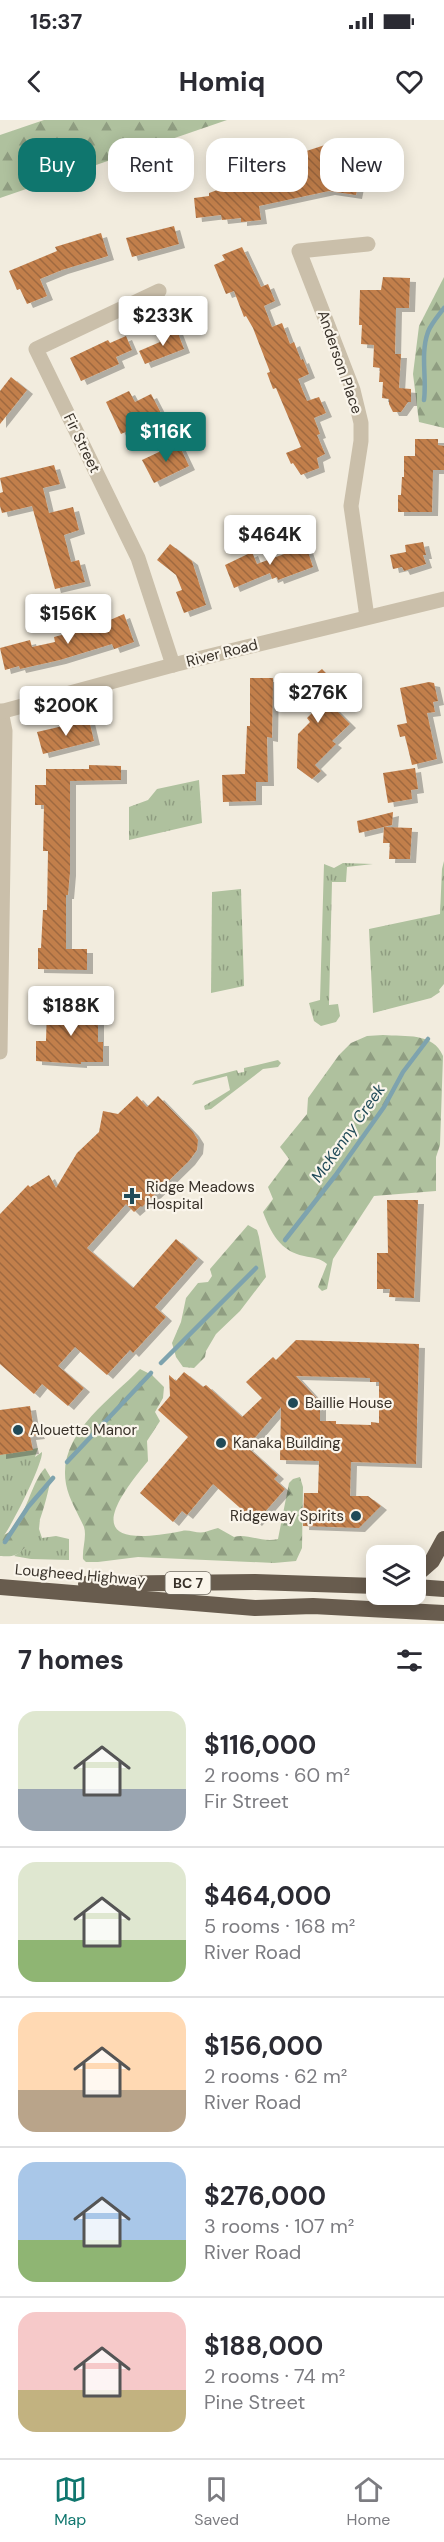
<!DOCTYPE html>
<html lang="en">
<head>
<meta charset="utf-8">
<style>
	:root { --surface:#fff; --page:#f2f2f3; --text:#2b2b33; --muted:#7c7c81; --line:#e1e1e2; --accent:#0f766e }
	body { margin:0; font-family:"DM Sans",sans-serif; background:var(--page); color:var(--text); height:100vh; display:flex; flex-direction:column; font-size:22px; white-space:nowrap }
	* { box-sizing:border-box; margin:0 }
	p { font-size:20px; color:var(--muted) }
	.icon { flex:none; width:33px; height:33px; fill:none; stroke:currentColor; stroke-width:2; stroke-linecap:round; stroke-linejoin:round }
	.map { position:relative; height:1504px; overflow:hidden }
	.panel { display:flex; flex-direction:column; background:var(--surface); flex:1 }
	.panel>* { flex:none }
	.banner { position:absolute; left:18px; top:18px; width:408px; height:54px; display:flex; gap:12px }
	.buttons { position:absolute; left:366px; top:1425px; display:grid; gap:12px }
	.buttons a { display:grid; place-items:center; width:60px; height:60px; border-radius:12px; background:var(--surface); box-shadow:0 3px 15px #0003; font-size:30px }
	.price { position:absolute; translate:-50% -51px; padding:0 14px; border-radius:6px; background:#fff; color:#222; font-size:20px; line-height:39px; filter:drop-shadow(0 2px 3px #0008) }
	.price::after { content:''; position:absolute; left:50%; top:36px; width:18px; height:14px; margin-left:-9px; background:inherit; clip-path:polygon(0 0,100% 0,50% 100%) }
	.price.current { background:var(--accent); color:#fff }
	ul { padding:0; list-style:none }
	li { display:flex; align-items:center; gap:18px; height:150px; padding:0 18px }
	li+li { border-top:2px solid var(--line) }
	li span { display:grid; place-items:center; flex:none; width:168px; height:120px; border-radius:18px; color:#555 }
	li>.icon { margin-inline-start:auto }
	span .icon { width:72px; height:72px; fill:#fffc; stroke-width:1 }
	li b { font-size:26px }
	h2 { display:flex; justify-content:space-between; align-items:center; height:72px; padding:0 18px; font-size:26px }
	.chip { padding:0 21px; border-radius:18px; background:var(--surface); box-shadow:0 3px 15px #0003; font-size:21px; line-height:54px }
	.chip.current { background:var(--accent); color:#fff }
	.status { display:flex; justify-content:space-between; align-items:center; height:42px; padding:0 30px; background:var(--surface); direction:ltr }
	.status svg { height:16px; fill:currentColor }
	header { display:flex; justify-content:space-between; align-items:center; height:78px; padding:0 18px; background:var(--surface); font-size:27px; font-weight:800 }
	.dock { display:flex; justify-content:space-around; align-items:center; height:84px; border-top:2px solid var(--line); background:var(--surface); font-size:16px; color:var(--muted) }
	.dock a { display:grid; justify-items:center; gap:3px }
	.dock .current { color:var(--accent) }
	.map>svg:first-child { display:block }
	.grass { fill:url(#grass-tufts) }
	.forest { fill:url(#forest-firs) }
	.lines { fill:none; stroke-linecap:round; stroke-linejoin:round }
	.stream { stroke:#7ea3ae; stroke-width:4.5 }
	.building { fill:url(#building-back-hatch); fill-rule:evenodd; filter:url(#shadow) }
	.minor { stroke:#cabfaa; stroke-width:15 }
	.tertiary { stroke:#cabfaa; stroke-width:15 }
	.trunk { stroke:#685c4e; stroke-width:16 }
	.poi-dot { fill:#204a58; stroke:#faf5eb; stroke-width:2 }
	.labels { text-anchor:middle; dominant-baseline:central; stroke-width:4.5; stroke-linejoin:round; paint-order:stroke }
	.shield { fill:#faf5eb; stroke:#726c63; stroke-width:1.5 }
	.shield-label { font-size:14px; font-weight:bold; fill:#383129 }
	.street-label { font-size:15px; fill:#383129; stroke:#faf5eb }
	.poi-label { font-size:15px; fill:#383129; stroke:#faf5eb; text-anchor:start }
	.water-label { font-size:16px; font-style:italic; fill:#204a58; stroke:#faf5eb }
</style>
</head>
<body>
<div class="status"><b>15:37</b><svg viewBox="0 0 49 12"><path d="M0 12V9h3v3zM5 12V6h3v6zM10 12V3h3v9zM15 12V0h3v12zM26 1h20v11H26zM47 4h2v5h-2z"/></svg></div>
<header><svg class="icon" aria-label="back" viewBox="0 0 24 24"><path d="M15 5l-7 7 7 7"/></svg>Homiq<svg class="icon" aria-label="heart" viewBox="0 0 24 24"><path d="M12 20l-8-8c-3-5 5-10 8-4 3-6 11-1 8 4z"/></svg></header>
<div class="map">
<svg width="444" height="1504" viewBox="0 0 444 1504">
	<defs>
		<pattern id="grass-tufts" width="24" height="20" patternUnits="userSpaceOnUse" patternTransform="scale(1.5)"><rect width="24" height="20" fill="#afc19e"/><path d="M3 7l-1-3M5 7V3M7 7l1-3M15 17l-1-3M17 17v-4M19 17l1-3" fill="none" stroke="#8f9d81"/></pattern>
		<pattern id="forest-firs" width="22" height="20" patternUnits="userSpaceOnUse" patternTransform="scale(1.5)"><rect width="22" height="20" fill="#afc19e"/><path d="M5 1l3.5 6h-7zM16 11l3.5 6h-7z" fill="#8f9d81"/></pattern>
		<pattern id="building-back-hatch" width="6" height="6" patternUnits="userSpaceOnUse" patternTransform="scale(1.5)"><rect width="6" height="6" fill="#c27f4c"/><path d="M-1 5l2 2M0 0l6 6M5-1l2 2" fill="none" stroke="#9f693f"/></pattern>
		<filter id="shadow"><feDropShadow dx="6" dy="4" stdDeviation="0" flood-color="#0004"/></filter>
	</defs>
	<rect width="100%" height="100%" fill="#f2ecde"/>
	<!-- grass -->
	<g class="grass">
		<polygon points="199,660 202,703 129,720 129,687 148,680 157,669"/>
		<polygon points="444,741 444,864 439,870 440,872 431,878 373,893 369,809 440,794 442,749"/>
		<polygon points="343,743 373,744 347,747 346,762 332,762 329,885 338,884 340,896 336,902 321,906 314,901 309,883 320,880 324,744 334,748"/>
		<polygon points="241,769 244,866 211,873 212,772"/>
		<polygon points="278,940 281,943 278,947 263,949 211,989 205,990 204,986 230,970 227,956 192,965 195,961 237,950 238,953 244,952 244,948"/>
		<path d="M38 1328 35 1337 42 1332C43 1344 10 1410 0 1421V1335Z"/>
		<polygon points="40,1399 39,1409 42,1418 56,1416 69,1419 69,1440 31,1439 14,1436 24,1429"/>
	</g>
	<!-- forest -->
	<g class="forest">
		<polygon points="44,0 227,0 0,78 0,15"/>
		<polygon points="444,157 444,308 419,302 413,254 419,206"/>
		<path d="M383 915C406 917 433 912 443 936L440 1025 436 1037V1071L374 1076 333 1139 327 1169 322 1171 318 1167 327 1144C320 1138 313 1138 304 1136 280 1131 271 1113 263 1092L273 1079 268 1067 289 1039 280 1027 307 994 308 978 339 935 351 923 367 916Z"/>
		<polygon points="248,1105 257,1110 259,1117 266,1157 240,1191 216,1214 206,1231 205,1237 194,1248 183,1247 176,1237 172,1223 181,1202 186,1178 198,1163 208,1162 212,1156 210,1149"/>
		<path d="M140 1249 152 1255 164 1267 163 1278 155 1292 160 1301 147 1321 148 1341C101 1397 93 1429 182 1411 189 1409 197 1414 205 1412 209 1411 213 1409 218 1408L234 1417C247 1413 262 1423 278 1419L289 1363 293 1359 300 1357 303 1367 302 1428 296 1441 274 1443 138 1437 98 1442H86L83 1439C82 1429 87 1417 84 1407 78 1393 69 1380 66 1364 57 1315 109 1281 140 1249Z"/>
		<path d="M45 1348 51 1358C47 1377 36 1428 15 1435 11 1437 4 1436 0 1436V1416C24 1412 29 1364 45 1348Z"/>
	</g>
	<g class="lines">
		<!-- stream -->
		<g class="stream">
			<path d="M424 280C427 258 420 234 428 212 431 204 439 195 444 188"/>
			<polyline points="285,1120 335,1056 384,987 403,952 428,919"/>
			<polyline points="161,1243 256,1148"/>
			<polyline points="67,1342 151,1253"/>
			<polyline points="5,1422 28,1387 53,1358"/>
		</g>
	</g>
	<!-- building -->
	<g class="building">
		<polygon points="328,24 358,29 358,33 364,35 356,75 329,71 259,86 261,100 241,102 241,98 222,100 221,95 196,98 194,78 209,76 209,73 223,68 223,63 239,62 239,66 275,62 268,40 287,34 288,37"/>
		<polygon points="174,106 179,124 132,137 126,118"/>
		<polygon points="101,113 108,136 62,150 40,159 47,176 27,184 20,169 17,170 9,151 57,131 55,127"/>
		<polygon points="242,127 261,167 268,164 275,181 264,186 272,207 282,203 290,224 294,222 301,240 303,239 309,254 298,259 307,281 319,277 326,293 314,298 320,314 317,315 325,334 317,338 319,348 301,355 293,343 291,344 286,333 301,327 276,268 273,269 267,253 270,252 253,208 246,196 244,197 234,171 226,174 214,145 225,140 222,135"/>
		<polygon points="383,157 410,158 409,188 396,188 395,234 401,234 399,268 411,269 411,282 408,282 401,292 393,292 389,284 389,279 382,278 383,262 379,262 380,248 373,247 374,225 361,224 362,205 359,205 360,170 381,170"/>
		<polygon points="176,208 184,229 145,244 139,231 160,222 157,215"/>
		<polygon points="126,216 132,230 116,237 119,244 81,261 70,238 108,220 110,223"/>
		<polygon points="11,257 27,270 0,304 0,271"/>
		<polygon points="129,271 135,282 151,274 162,295 121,314 106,282"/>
		<polygon points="415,319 438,319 438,325 444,326 444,350 433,350 432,392 398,392 398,375 401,375 402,357 404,357 404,336 415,336"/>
		<polygon points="178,323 189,346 154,363 142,340"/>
		<polygon points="54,345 60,364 43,368 49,393 73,387 79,410 64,415 71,442 79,440 85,462 55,469 32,386 2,393 0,386 0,373 3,372 0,358"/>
		<polygon points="296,422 299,429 306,426 313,447 278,460 277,457 272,459 270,453 234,468 225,445 252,432 257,444 284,434 282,427"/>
		<polygon points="423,422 426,435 423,435 426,444 404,451 402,447 393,449 390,435 406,432 405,425"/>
		<polygon points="170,424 192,441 206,485 184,493 176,472 182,470 176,455 157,440"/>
		<polygon points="124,494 134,522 114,529 112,524 60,540 20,549 19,546 5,550 0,528 30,520 32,527 55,522 54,517 96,506"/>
		<polygon points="322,549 335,562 321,575 350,604 332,621 336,624 315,645 321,651 312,659 297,648 298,614 310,602 307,598 312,593 297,578 302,574 297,569"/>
		<polygon points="250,558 273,558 272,618 267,617 268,662 256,662 256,681 223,682 222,655 245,654 247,606 250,606"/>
		<polygon points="429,562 434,563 438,581 433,582 435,592 427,593 437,639 412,645 405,616 400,617 397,605 407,603 400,568"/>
		<polygon points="89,600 94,621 43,634 37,612"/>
		<polygon points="89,645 121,646 121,660 70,661 70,752 68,775 66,775 66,829 87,829 87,850 38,849 38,828 41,828 43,790 47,790 48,731 43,731 44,685 35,685 35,665 46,665 46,649 89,649"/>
		<polygon points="415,648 418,669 411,670 412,679 388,683 383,653"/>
		<polygon points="393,692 392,705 359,713 357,701"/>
		<polygon points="384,707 412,708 410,739 389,739 390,723 383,723"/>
		<polygon points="47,887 90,888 90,893 98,893 98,922 103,922 103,942 81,942 81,944 36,941 36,921 46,921"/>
		<polygon points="137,976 147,987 158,976 193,1012 198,1020 197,1030 189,1041 142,1087 141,1086 134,1092 126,1084 87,1128 133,1168 176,1119 198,1138 155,1187 166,1197 133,1233 130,1230 107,1255 75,1227 58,1246 84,1268 68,1286 42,1264 34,1274 0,1244 0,1094 28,1065 30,1067 49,1055 56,1068 77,1033 99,1012 103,991 118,994"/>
		<polygon points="387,1080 418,1080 414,1178 389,1177 390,1169 377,1169 377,1133 388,1133"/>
		<path d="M296 1220 419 1224 416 1344 351 1342 350 1376H368L381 1386 359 1408 303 1406 304 1373H318L319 1341 280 1340 281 1287 247 1327 278 1355 274 1359 285 1369 256 1402 213 1364 187 1395 182 1391 173 1402 140 1373 188 1317 158 1290 170 1276 169 1255 176 1261 184 1252 203 1267 206 1265 242 1297 262 1278 246 1262 273 1237 276 1240ZM296 1256 370 1258V1262H379V1303L371 1302V1305L336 1304V1301H320V1282Z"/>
		<polygon points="30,1286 33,1304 39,1315 30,1316 33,1330 0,1335 0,1290"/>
	</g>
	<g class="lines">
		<!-- minor -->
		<g class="minor">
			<polyline points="159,171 36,229 138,438 173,545"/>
			<polyline points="367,497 351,386 361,321 361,303 353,270 299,131 368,124"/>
			<polyline points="0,932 5,611 1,591"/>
		</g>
		<!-- tertiary -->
		<polyline class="tertiary" points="0,592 173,545 444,479"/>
		<!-- trunk -->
		<g class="trunk">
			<polyline points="416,1455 432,1441 444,1419"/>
			<polyline points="86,1464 255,1462 376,1466"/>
			<polyline points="0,1467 255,1488 313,1486 444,1493"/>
			<polyline points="416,1467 444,1469"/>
		</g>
	</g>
	<!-- markers -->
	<g class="poi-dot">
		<path d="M129 1067h6v6h6v6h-6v6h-6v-6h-6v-6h6z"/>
		<circle cx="293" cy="1283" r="6"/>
		<circle cx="18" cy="1310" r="6"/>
		<circle cx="221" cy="1323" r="6"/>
		<circle cx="356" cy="1396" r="6"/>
	</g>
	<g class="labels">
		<!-- shield labels -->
		<rect class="shield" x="165.5" y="1452" width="45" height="22" rx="4.5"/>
		<g class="shield-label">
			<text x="188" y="1463">BC 7</text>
		</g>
		<!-- street labels -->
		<g class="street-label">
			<text transform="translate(340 242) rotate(71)">Anderson Place</text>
			<text transform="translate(82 323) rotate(64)">Fir Street</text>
			<text transform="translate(222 533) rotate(-14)">River Road</text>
			<text transform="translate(80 1455) rotate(5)">Lougheed Highway</text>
		</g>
		<!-- poi labels -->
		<g class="poi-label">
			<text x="146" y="1067">Ridge Meadows<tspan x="146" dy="17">Hospital</tspan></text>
			<text x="305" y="1283">Baillie House</text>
			<text x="30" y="1310">Alouette Manor</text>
			<text x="233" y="1323">Kanaka Building</text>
			<text x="344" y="1396" text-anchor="end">Ridgeway Spirits</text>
		</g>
		<!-- water labels -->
		<g class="water-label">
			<text transform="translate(348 1013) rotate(-55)">McKenny Creek</text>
		</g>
	</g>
</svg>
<div class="buttons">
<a><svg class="icon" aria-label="layers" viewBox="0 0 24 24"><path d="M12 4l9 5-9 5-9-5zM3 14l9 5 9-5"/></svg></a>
</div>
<b class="price" style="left:163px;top:227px">$233K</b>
<b class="price current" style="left:166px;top:343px">$116K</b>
<b class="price" style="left:270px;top:446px">$464K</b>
<b class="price" style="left:68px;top:525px">$156K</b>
<b class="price" style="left:318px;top:604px">$276K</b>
<b class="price" style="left:66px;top:617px">$200K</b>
<b class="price" style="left:71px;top:917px">$188K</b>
<div class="banner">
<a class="chip current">Buy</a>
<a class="chip">Rent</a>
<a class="chip">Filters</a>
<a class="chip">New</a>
</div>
</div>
<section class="panel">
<h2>7 homes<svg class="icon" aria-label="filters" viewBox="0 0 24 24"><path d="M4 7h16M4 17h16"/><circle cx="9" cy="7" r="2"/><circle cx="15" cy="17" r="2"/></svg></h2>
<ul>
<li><span style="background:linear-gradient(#dfe7d0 65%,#9aa5b1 0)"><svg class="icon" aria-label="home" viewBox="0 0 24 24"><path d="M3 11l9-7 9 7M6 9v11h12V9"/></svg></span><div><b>$116,000</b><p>2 rooms · 60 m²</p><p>Fir Street</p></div></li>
<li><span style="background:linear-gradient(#dfe7d0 65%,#8fb573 0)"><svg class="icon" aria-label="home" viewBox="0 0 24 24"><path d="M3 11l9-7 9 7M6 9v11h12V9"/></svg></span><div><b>$464,000</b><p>5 rooms · 168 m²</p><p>River Road</p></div></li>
<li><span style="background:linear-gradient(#ffd9b3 65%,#b9a48a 0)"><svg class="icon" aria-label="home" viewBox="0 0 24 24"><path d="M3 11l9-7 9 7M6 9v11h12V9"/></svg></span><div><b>$156,000</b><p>2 rooms · 62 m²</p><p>River Road</p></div></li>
<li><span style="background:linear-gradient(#a9c7e8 65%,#8fb573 0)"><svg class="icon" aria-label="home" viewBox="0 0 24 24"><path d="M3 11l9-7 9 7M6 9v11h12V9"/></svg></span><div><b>$276,000</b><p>3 rooms · 107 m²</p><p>River Road</p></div></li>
<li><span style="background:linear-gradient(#f6c9c9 65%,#c2b280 0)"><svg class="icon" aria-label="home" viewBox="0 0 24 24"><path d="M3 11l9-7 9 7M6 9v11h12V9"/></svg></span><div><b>$188,000</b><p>2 rooms · 74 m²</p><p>Pine Street</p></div></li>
</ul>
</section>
<nav class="dock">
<a class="current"><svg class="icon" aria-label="map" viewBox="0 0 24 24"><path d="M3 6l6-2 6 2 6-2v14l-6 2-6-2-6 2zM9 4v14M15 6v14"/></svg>Map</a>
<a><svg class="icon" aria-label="saved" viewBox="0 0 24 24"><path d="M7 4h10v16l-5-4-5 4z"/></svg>Saved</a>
<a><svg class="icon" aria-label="home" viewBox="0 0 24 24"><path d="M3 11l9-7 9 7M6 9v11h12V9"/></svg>Home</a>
</nav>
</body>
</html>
